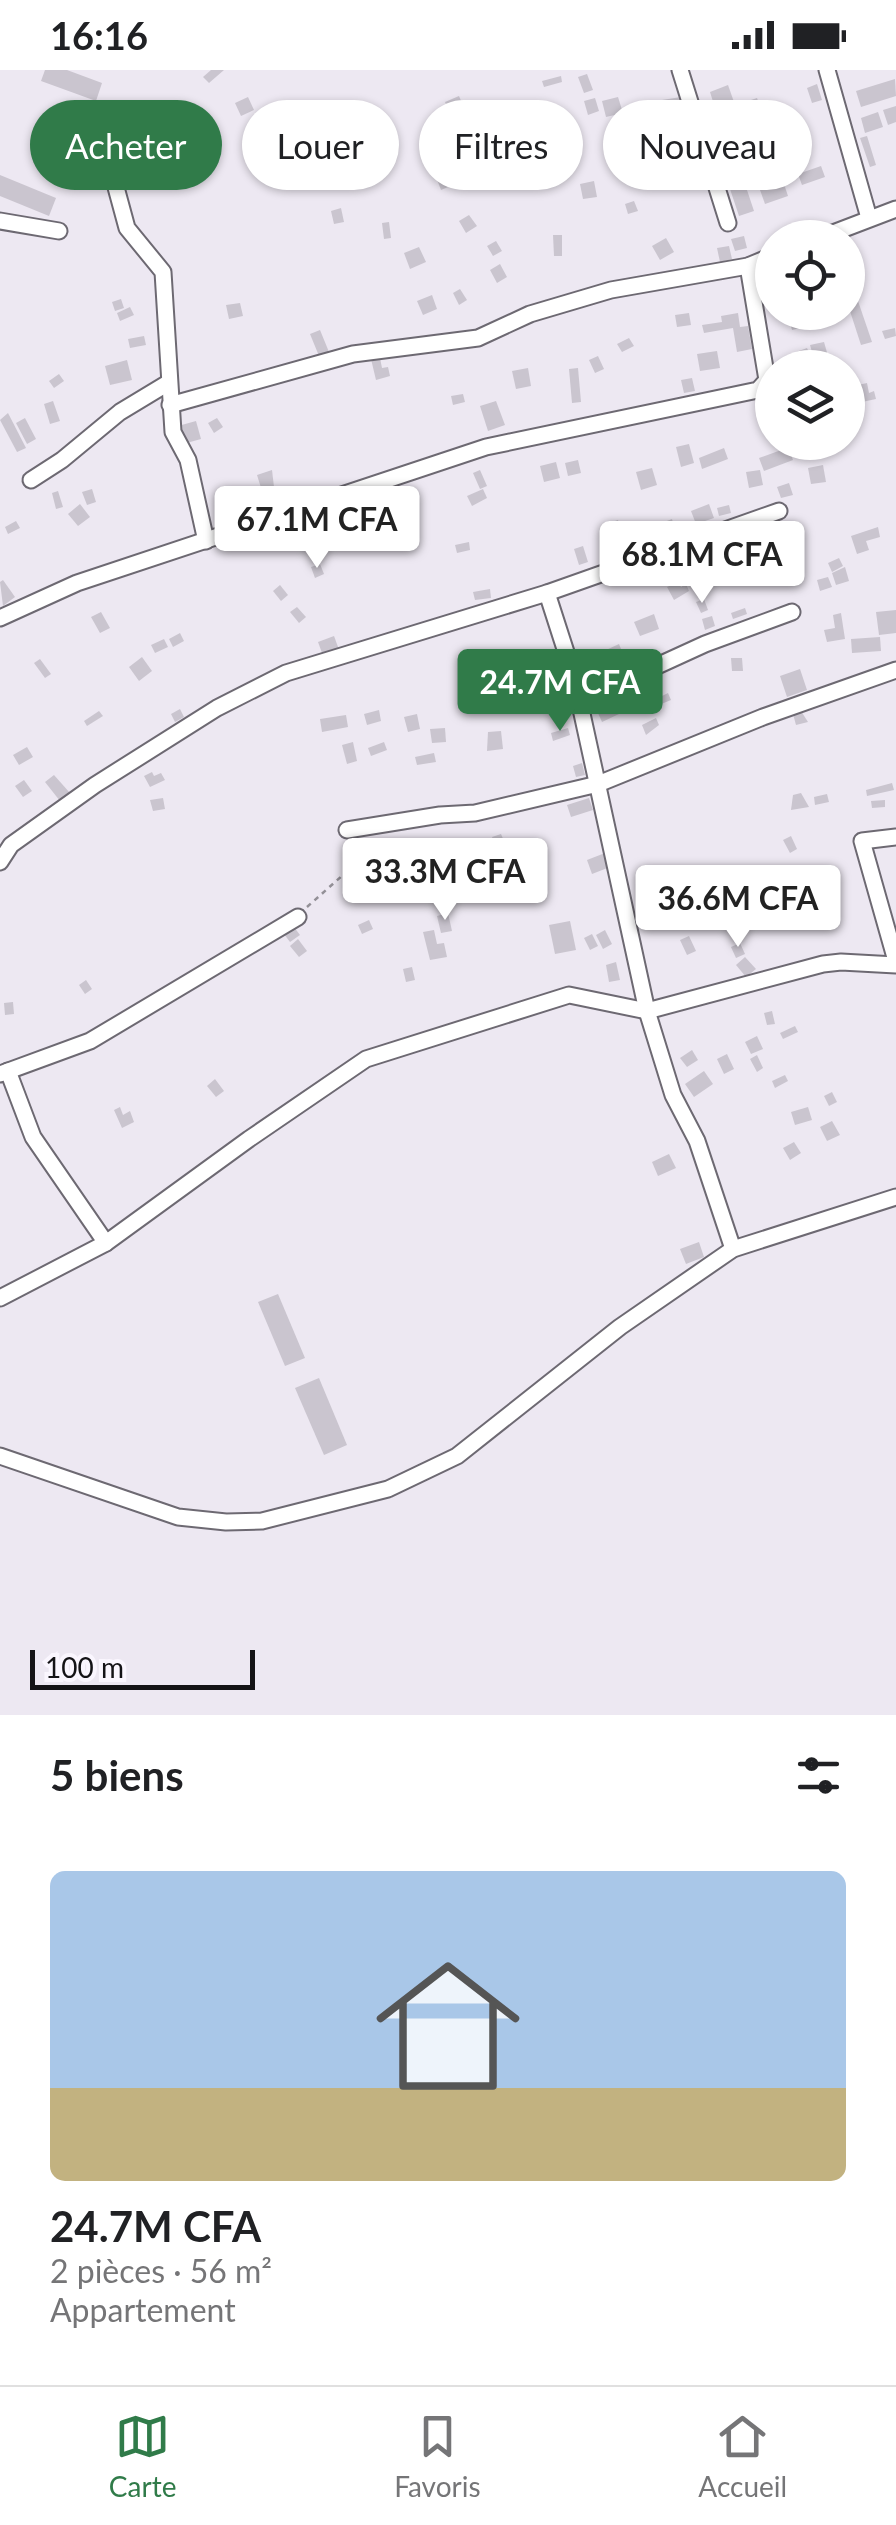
<!DOCTYPE html>
<html lang="fr">
<head>
<meta charset="utf-8">
<style>
	:root { --surface:#fff; --page:#f2f2f2; --text:#202124; --muted:#757577; --line:#e0e0e0; --accent:#307b49 }
	body { margin:0; font-family:Lato,sans-serif; background:var(--page); color:var(--text); height:100vh; display:flex; flex-direction:column; font-size:38px; white-space:nowrap }
	* { box-sizing:border-box; margin:0 }
	p { font-size:32px; color:var(--muted) }
	.icon { flex:none; width:55px; height:55px; fill:none; stroke:currentColor; stroke-width:2; stroke-linecap:round; stroke-linejoin:round }
	.map { position:relative; height:1645px; overflow:hidden }
	.side { display:flex; flex-direction:column; background:var(--surface); flex:1 }
	.side>* { flex:none }
	.hud { position:absolute; left:30px; top:30px; width:838px; height:90px; display:flex; gap:20px }
	.fabs { position:absolute; left:755px; top:150px; display:grid; gap:20px }
	.fabs a { display:grid; place-items:center; width:110px; height:110px; border-radius:50%; background:var(--surface); box-shadow:0 2px 8px #0004; font-size:50px }
	.scale { position:absolute; left:30px; bottom:25px; width:225px; box-sizing:border-box; padding-left:10px; border:5px solid #141316; border-top:0; font-size:28px; line-height:35px; white-space:nowrap; color:#141316; -webkit-text-stroke:8px #faf6fe; paint-order:stroke }
	.price { position:absolute; translate:-50% -85px; padding:0 22px; border-radius:10px; background:#fff; color:#222; font-size:32px; line-height:65px; filter:drop-shadow(0 2px 5px #0008) }
	.price::after { content:''; position:absolute; left:50%; top:60px; width:30px; height:22px; margin-left:-15px; background:inherit; clip-path:polygon(0 0,100% 0,50% 100%) }
	.price.current { background:var(--accent); color:#fff }
	ul { padding:0; list-style:none }
	li { display:grid; align-content:center; gap:20px; height:530px; padding:0 50px }
	li+li { border-top:2px solid var(--line) }
	li span { display:grid; place-items:center; height:310px; border-radius:15px; color:#555 }
	li>.icon { margin-inline-start:auto }
	span .icon { width:180px; height:180px; fill:#fffc; stroke-width:1 }
	li b { font-size:42px }
	h2 { display:flex; justify-content:space-between; align-items:center; height:120px; padding:0 50px; font-size:42px }
	.chip { padding:0 35px; border-radius:45px; background:var(--surface); box-shadow:0 2px 8px #0004; font-size:35px; line-height:90px }
	.chip.current { background:var(--accent); color:#fff }
	.status { display:flex; justify-content:space-between; align-items:center; height:70px; padding:0 50px; background:var(--surface); direction:ltr }
	.status svg { height:28px; fill:currentColor }
	.menu { display:flex; justify-content:space-around; align-items:center; height:140px; border-top:2px solid var(--line); background:var(--surface); font-size:28px; color:var(--muted) }
	.menu a { display:grid; justify-items:center; gap:5px }
	.menu .current { color:var(--accent) }
	.map>svg:first-child { display:block }
	.building { fill:#cac5cf }
	.lines { fill:none; stroke-linecap:round; stroke-linejoin:round }
	.minor-casing { stroke:#6d6972; stroke-width:19 }
	.path { stroke:#939097; stroke-width:2.5; stroke-dasharray:5 5; stroke-linecap:butt }
	.minor { stroke:#fff; stroke-width:15 }
</style>
</head>
<body>
<div class="status"><b>16:16</b><svg viewBox="0 0 49 12"><path d="M0 12V9h3v3zM5 12V6h3v6zM10 12V3h3v9zM15 12V0h3v12zM26 1h20v11H26zM47 4h2v5h-2z"/></svg></div>
<div class="map">
<svg width="896" height="1645" viewBox="0 0 896 1645">
	<rect width="100%" height="100%" fill="#ede8f2"/>
	<!-- building -->
	<g class="building">
		<polygon points="45,0 67,0 102,13 96,31 41,11"/>
		<polygon points="211,0 224,0 209,13 203,7"/>
		<polygon points="587,4 593,20 584,23 578,7"/>
		<polygon points="561,6 562,12 544,17 542,11"/>
		<polygon points="895,9 896,26 861,37 856,21"/>
		<polygon points="817,14 822,30 812,33 807,18"/>
		<polygon points="728,15 734,32 715,38 710,22"/>
		<polygon points="459,26 465,40 451,46 445,32"/>
		<polygon points="248,27 254,40 241,46 235,33"/>
		<polygon points="618,27 623,43 606,47 602,31"/>
		<polygon points="681,27 683,37 665,41 662,30"/>
		<polygon points="595,28 599,41 588,45 584,31"/>
		<polygon points="757,28 763,45 738,53 733,36"/>
		<polygon points="896,36 896,52 888,55 883,40"/>
		<polygon points="878,42 883,57 865,63 861,48"/>
		<polygon points="764,50 769,65 757,69 751,54"/>
		<polygon points="390,55 393,61 376,70 373,63"/>
		<polygon points="306,60 311,70 302,74 297,64"/>
		<polygon points="676,62 680,85 669,87 665,64"/>
		<polygon points="867,66 876,95 870,97 860,68"/>
		<polygon points="630,69 633,81 618,86 614,74"/>
		<polygon points="148,83 154,94 146,98 140,87"/>
		<polygon points="138,88 143,102 135,105 130,91"/>
		<polygon points="443,89 453,115 441,120 431,94"/>
		<polygon points="693,96 697,105 677,114 673,105"/>
		<polygon points="778,96 788,126 765,134 754,103"/>
		<polygon points="821,96 825,107 802,115 798,104"/>
		<polygon points="666,98 668,104 651,109 650,102"/>
		<polygon points="0,105 56,128 49,146 0,126"/>
		<polygon points="742,105 754,141 739,146 727,110"/>
		<polygon points="594,111 597,127 583,129 580,114"/>
		<polygon points="634,131 638,141 628,144 625,134"/>
		<polygon points="341,138 344,152 334,154 331,141"/>
		<polygon points="469,145 477,156 466,163 459,151"/>
		<polygon points="389,152 391,168 384,169 382,153"/>
		<polygon points="553,165 562,165 562,186 554,186"/>
		<polygon points="744,166 747,178 735,181 731,169"/>
		<polygon points="666,168 674,182 660,190 652,176"/>
		<polygon points="496,171 502,181 493,186 487,176"/>
		<polygon points="729,176 732,189 720,192 717,178"/>
		<polygon points="419,177 426,192 410,199 404,183"/>
		<polygon points="500,194 507,207 497,213 490,200"/>
		<polygon points="460,219 467,230 459,235 453,223"/>
		<polygon points="432,225 437,239 423,245 417,231"/>
		<polygon points="121,229 124,238 115,241 112,232"/>
		<polygon points="858,231 872,272 861,275 848,235"/>
		<polygon points="240,233 243,246 229,249 226,235"/>
		<polygon points="130,237 134,245 120,251 117,243"/>
		<polygon points="689,243 691,255 677,257 675,245"/>
		<polygon points="738,243 740,257 748,256 752,279 737,282 733,258 704,263 702,255 722,252 721,246"/>
		<polygon points="802,246 805,257 792,260 789,249"/>
		<polygon points="895,258 896,266 885,269 882,261"/>
		<polygon points="320,260 329,282 319,286 310,264"/>
		<polygon points="144,266 146,275 130,278 128,269"/>
		<polygon points="629,268 634,276 622,282 617,274"/>
		<polygon points="824,272 828,286 814,289 810,275"/>
		<polygon points="807,278 811,287 800,292 796,282"/>
		<polygon points="717,281 720,298 700,301 697,284"/>
		<polygon points="598,286 604,299 595,303 589,290"/>
		<polygon points="380,288 382,298 388,297 390,306 376,310 371,289"/>
		<polygon points="127,290 132,310 110,315 105,296"/>
		<polygon points="528,298 531,316 516,319 512,301"/>
		<polygon points="578,298 581,332 572,333 569,299"/>
		<polygon points="59,304 64,311 54,318 49,311"/>
		<polygon points="692,308 695,321 684,323 681,310"/>
		<polygon points="867,313 869,323 874,321 876,329 862,332 858,315"/>
		<polygon points="463,324 465,332 453,335 451,326"/>
		<polygon points="53,331 60,351 50,354 44,334"/>
		<polygon points="496,331 505,355 488,361 480,336"/>
		<polygon points="8,343 26,378 17,382 0,350"/>
		<polygon points="25,348 36,369 27,374 16,353"/>
		<polygon points="217,348 223,357 214,363 208,353"/>
		<polygon points="196,351 201,369 183,374 178,356"/>
		<polygon points="782,372 799,372 788,377 793,390 764,401 759,388 784,379"/>
		<polygon points="689,374 694,393 681,397 676,377"/>
		<polygon points="724,378 728,389 702,399 699,388"/>
		<polygon points="578,390 581,403 568,406 565,393"/>
		<polygon points="556,392 560,408 544,412 540,396"/>
		<polygon points="823,395 826,412 811,414 808,398"/>
		<polygon points="652,398 657,415 641,420 636,402"/>
		<polygon points="272,400 274,417 262,421 257,405"/>
		<polygon points="480,400 487,416 480,419 473,403"/>
		<polygon points="760,400 763,415 749,418 746,402"/>
		<polygon points="789,413 793,425 781,428 777,417"/>
		<polygon points="92,419 96,432 87,435 82,422"/>
		<polygon points="483,419 487,428 472,436 467,426"/>
		<polygon points="58,421 63,437 56,439 52,423"/>
		<polygon points="80,434 90,447 78,456 68,444"/>
		<polygon points="709,434 714,448 696,454 691,441"/>
		<polygon points="729,435 731,443 719,446 717,438"/>
		<polygon points="672,449 675,460 658,466 654,456"/>
		<polygon points="618,450 627,478 615,482 606,454"/>
		<polygon points="16,451 20,458 8,464 5,457"/>
		<polygon points="878,457 880,467 866,471 869,480 857,484 851,466"/>
		<polygon points="386,463 388,472 376,475 373,467"/>
		<polygon points="469,472 470,480 457,483 455,475"/>
		<polygon points="583,476 588,492 579,495 574,479"/>
		<polygon points="724,480 733,503 716,510 707,486"/>
		<polygon points="745,482 750,498 741,501 736,485"/>
		<polygon points="794,488 799,502 791,505 786,491"/>
		<polygon points="839,488 843,496 832,502 828,493"/>
		<polygon points="692,492 697,508 683,513 677,497"/>
		<polygon points="771,492 776,509 768,511 763,495"/>
		<polygon points="320,494 324,504 315,508 311,497"/>
		<polygon points="845,497 849,511 836,515 832,503"/>
		<polygon points="828,507 832,517 820,521 817,510"/>
		<polygon points="3,510 15,527 3,536 0,512"/>
		<polygon points="678,512 681,517 686,514 689,521 674,530 667,517"/>
		<polygon points="280,515 288,525 281,531 273,521"/>
		<polygon points="490,519 491,528 475,530 473,522"/>
		<polygon points="704,529 708,540 701,543 696,532"/>
		<polygon points="297,537 306,547 299,553 290,542"/>
		<polygon points="745,538 747,544 733,549 731,543"/>
		<polygon points="896,540 896,563 879,565 876,542"/>
		<polygon points="101,542 110,558 100,563 91,547"/>
		<polygon points="841,543 845,569 827,572 824,560 835,558 833,545"/>
		<polygon points="654,544 659,559 640,566 634,552"/>
		<polygon points="712,546 715,556 705,560 702,549"/>
		<polygon points="180,563 184,571 173,577 169,569"/>
		<polygon points="334,566 341,585 325,591 318,572"/>
		<polygon points="880,567 881,581 852,583 851,569"/>
		<polygon points="164,569 168,577 155,583 151,575"/>
		<polygon points="619,574 627,594 612,600 604,581"/>
		<polygon points="142,587 152,601 139,611 129,597"/>
		<polygon points="731,588 742,588 743,601 732,601"/>
		<polygon points="40,589 51,604 45,608 34,593"/>
		<polygon points="800,599 807,620 787,627 780,606"/>
		<polygon points="556,605 560,614 543,621 540,611"/>
		<polygon points="562,620 565,630 554,634 550,623"/>
		<polygon points="668,623 671,630 654,637 652,631"/>
		<polygon points="615,636 619,644 602,652 598,643"/>
		<polygon points="180,639 184,647 175,652 171,644"/>
		<polygon points="379,640 381,651 367,655 364,644"/>
		<polygon points="99,641 103,646 87,656 84,651"/>
		<polygon points="801,641 808,652 796,655 793,644"/>
		<polygon points="417,644 420,659 408,662 404,647"/>
		<polygon points="346,645 348,657 322,662 320,649"/>
		<polygon points="656,648 659,655 646,665 642,655"/>
		<polygon points="445,658 446,672 432,673 430,659"/>
		<polygon points="568,658 570,665 553,671 551,663"/>
		<polygon points="501,661 503,679 487,681 488,662"/>
		<polygon points="353,672 357,691 347,694 342,675"/>
		<polygon points="384,672 387,680 371,686 368,678"/>
		<polygon points="27,677 33,687 19,695 13,685"/>
		<polygon points="434,683 436,692 417,695 415,687"/>
		<polygon points="582,693 585,705 576,707 573,696"/>
		<polygon points="152,702 154,706 161,703 165,710 150,717 144,706"/>
		<polygon points="54,705 70,723 60,731 45,712"/>
		<polygon points="24,710 32,721 23,727 15,716"/>
		<polygon points="892,713 894,720 867,726 866,720"/>
		<polygon points="801,723 809,737 791,740 793,725"/>
		<polygon points="827,724 829,732 815,735 814,727"/>
		<polygon points="163,728 165,739 153,741 150,730"/>
		<polygon points="589,728 593,740 571,747 567,735"/>
		<polygon points="885,730 885,737 872,738 871,731"/>
		<polygon points="501,764 507,778 498,781 492,767"/>
		<polygon points="791,766 797,779 790,783 783,770"/>
		<polygon points="605,783 610,797 592,804 587,790"/>
		<polygon points="527,795 531,805 514,812 510,801"/>
		<polygon points="815,814 818,822 803,829 799,821"/>
		<polygon points="448,843 452,861 441,863 437,846"/>
		<polygon points="369,850 373,859 362,864 358,855"/>
		<polygon points="570,851 576,880 555,884 549,855"/>
		<polygon points="294,857 300,865 290,872 284,864"/>
		<polygon points="434,860 437,874 444,873 447,887 430,890 423,862"/>
		<polygon points="605,860 612,874 603,879 596,865"/>
		<polygon points="592,864 598,876 590,880 584,868"/>
		<polygon points="689,866 696,881 687,885 680,870"/>
		<polygon points="298,869 307,881 299,887 290,876"/>
		<polygon points="740,873 745,884 736,888 731,877"/>
		<polygon points="745,887 756,899 746,907 736,895"/>
		<polygon points="616,892 620,910 609,912 606,895"/>
		<polygon points="412,897 415,910 406,912 403,899"/>
		<polygon points="86,910 92,919 85,924 79,915"/>
		<polygon points="13,932 14,944 5,945 4,933"/>
		<polygon points="772,941 775,954 767,955 764,943"/>
		<polygon points="795,956 798,962 783,969 780,963"/>
		<polygon points="757,966 763,979 751,984 745,972"/>
		<polygon points="692,980 698,990 687,997 680,988"/>
		<polygon points="727,984 734,999 724,1004 717,989"/>
		<polygon points="757,985 763,998 757,1002 750,989"/>
		<polygon points="704,1001 713,1014 694,1027 685,1014"/>
		<polygon points="785,1005 788,1011 775,1018 772,1011"/>
		<polygon points="215,1009 224,1021 216,1027 207,1016"/>
		<polygon points="832,1022 837,1032 829,1036 824,1026"/>
		<polygon points="120,1037 123,1045 130,1041 134,1052 122,1058 114,1040"/>
		<polygon points="808,1037 812,1050 795,1055 791,1042"/>
		<polygon points="832,1051 840,1065 827,1071 820,1057"/>
		<polygon points="794,1072 801,1083 790,1090 783,1078"/>
		<polygon points="669,1084 676,1098 658,1106 652,1092"/>
		<polygon points="699,1172 704,1187 686,1194 680,1179"/>
		<polygon points="278,1224 305,1288 285,1296 258,1232"/>
		<polygon points="319,1308 347,1375 324,1385 295,1318"/>
	</g>
	<g class="lines">
		<defs>
			<g id="minor">
				<polyline points="680,0 728,153"/>
				<polyline points="827,0 869,148"/>
				<polyline points="98,51 127,158 163,202 173,362 188,390 206,471"/>
				<polyline points="0,151 59,161"/>
				<polyline points="820,168 896,139"/>
				<polyline points="170,335 353,284 478,268 530,244 611,220 748,196 772,186"/>
				<polyline points="31,410 62,390 120,342 168,313"/>
				<polyline points="547,523 574,607 647,941 673,1025 697,1071 733,1179"/>
				<polyline points="0,548 77,513 486,377 758,320 767,310 748,196"/>
				<polyline points="574,607 646,601 705,574 792,542"/>
				<polyline points="347,760 440,745 475,743 598,714 763,647 896,600"/>
				<polyline points="896,767 862,771 896,891"/>
				<polyline points="0,792 11,775 95,715 217,638 286,603 547,523 779,441"/>
				<polyline points="8,1001 33,1067 106,1173"/>
				<polyline points="0,1004 90,971 298,847"/>
				<polyline points="0,1228 106,1173 249,1069 366,989 569,925 647,941 823,894 841,892 896,895"/>
				<polyline points="0,1386 178,1447 226,1452 262,1451 388,1419 457,1386 620,1257 733,1179 896,1127"/>
			</g>
		</defs>
		<!-- minor casing -->
		<use href="#minor" class="minor-casing"/>
		<!-- path -->
		<polyline class="path" points="307,837 353,796 349,776"/>
		<!-- minor -->
		<use href="#minor" class="minor"/>
	</g>
</svg>
<div class="fabs">
<a><svg class="icon" aria-label="locate" viewBox="0 0 24 24"><circle cx="12" cy="12" r="6"/><path d="M12 2v4M12 18v4M2 12h4M18 12h4"/></svg></a>
<a><svg class="icon" aria-label="layers" viewBox="0 0 24 24"><path d="M12 4l9 5-9 5-9-5zM3 14l9 5 9-5"/></svg></a>
</div>
<div class="scale">100 m</div>
<b class="price" style="left:317px;top:501px">67.1M CFA</b>
<b class="price" style="left:702px;top:536px">68.1M CFA</b>
<b class="price current" style="left:560px;top:664px">24.7M CFA</b>
<b class="price" style="left:445px;top:853px">33.3M CFA</b>
<b class="price" style="left:738px;top:880px">36.6M CFA</b>
<div class="hud">
<a class="chip current">Acheter</a>
<a class="chip">Louer</a>
<a class="chip">Filtres</a>
<a class="chip">Nouveau</a>
</div>
</div>
<section class="side">
<h2>5 biens<svg class="icon" aria-label="filters" viewBox="0 0 24 24"><path d="M4 7h16M4 17h16"/><circle cx="9" cy="7" r="2"/><circle cx="15" cy="17" r="2"/></svg></h2>
<ul>
<li><span style="background:linear-gradient(#a9c7e8 70%,#c2b280 0)"><svg class="icon" aria-label="home" viewBox="0 0 24 24"><path d="M3 11l9-7 9 7M6 9v11h12V9"/></svg></span><div><b>24.7M CFA</b><p>2 pièces · 56 m²</p><p>Appartement</p></div></li>
</ul>
</section>
<nav class="menu">
<a class="current"><svg class="icon" aria-label="map" viewBox="0 0 24 24"><path d="M3 6l6-2 6 2 6-2v14l-6 2-6-2-6 2zM9 4v14M15 6v14"/></svg>Carte</a>
<a><svg class="icon" aria-label="saved" viewBox="0 0 24 24"><path d="M7 4h10v16l-5-4-5 4z"/></svg>Favoris</a>
<a><svg class="icon" aria-label="home" viewBox="0 0 24 24"><path d="M3 11l9-7 9 7M6 9v11h12V9"/></svg>Accueil</a>
</nav>
</body>
</html>
